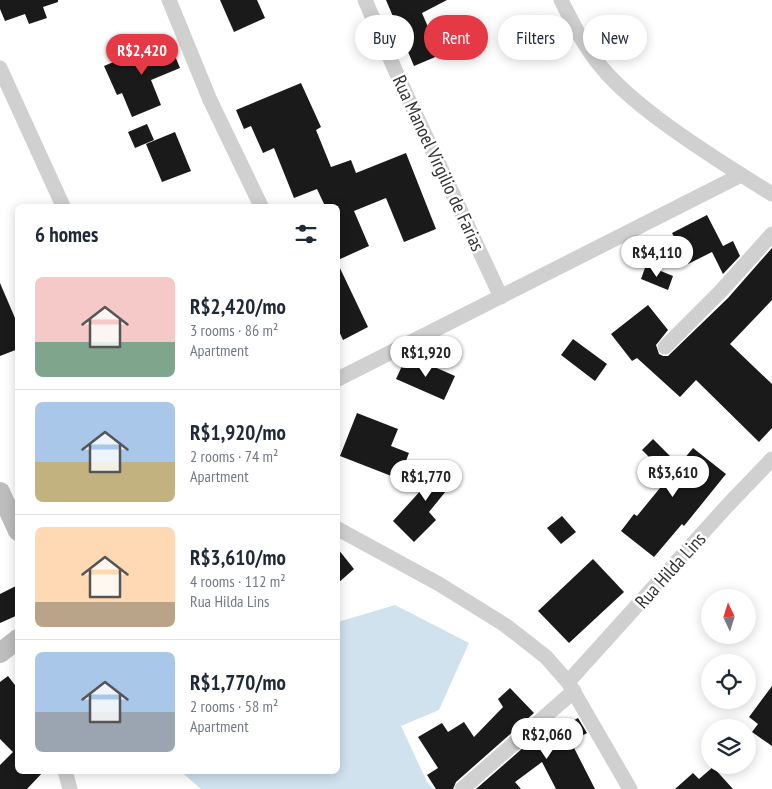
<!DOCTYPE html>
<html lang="en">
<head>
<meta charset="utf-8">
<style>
	:root { --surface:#fff; --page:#f6f6f7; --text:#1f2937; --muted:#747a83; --line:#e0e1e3; --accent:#e63946 }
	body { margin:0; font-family:"PT Sans Narrow",sans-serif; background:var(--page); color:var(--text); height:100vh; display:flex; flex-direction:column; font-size:19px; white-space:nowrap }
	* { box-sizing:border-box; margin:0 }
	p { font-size:16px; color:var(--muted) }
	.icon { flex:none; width:28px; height:28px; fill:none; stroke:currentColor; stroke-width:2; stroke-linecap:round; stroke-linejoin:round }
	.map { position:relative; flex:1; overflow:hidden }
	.panel { position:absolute; left:15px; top:204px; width:325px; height:570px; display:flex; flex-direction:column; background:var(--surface); border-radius:8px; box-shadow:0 2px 12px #0003 }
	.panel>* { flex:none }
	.top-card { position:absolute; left:355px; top:15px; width:341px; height:45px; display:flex; gap:10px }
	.needle { width:32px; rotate:356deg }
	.controls { position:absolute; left:701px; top:589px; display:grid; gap:10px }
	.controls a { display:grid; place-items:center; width:55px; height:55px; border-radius:50%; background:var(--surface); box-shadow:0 2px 12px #0003; font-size:25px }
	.price { position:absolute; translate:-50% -42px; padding:0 11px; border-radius:18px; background:#fff; color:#222; font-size:16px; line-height:32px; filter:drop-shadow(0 1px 2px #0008) }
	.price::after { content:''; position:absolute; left:50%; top:30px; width:15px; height:11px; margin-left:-8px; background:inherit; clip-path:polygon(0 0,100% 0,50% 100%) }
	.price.on { background:var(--accent); color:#fff }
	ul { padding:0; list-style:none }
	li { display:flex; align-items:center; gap:15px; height:125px; padding:0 20px }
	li+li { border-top:1px solid var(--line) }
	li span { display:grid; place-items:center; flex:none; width:140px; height:100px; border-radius:8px; color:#555 }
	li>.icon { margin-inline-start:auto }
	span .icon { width:60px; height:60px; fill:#fffc; stroke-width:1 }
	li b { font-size:21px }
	h2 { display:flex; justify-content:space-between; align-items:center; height:60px; padding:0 20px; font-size:21px }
	.tag { padding:0 18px; border-radius:22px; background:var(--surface); box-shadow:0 2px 12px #0003; font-size:18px; line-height:45px }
	.tag.on { background:var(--accent); color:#fff }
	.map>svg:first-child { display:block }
	.water { fill:#cfe2ee }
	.building { fill:#1a1a1a }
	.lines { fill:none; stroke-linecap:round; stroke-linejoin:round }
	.minor { stroke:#d0d0d0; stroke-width:15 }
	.secondary { stroke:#bdbdbd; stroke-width:20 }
	.labels { text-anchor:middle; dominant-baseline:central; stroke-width:5; stroke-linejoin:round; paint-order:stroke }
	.street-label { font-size:19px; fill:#333; stroke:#fff }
</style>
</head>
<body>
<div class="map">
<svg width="772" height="789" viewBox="0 0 772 789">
	<rect width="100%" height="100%" fill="#fff"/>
	<!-- water -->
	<polygon class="water" points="395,605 469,643 439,710 401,726 427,782 433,789 201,789 180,771 338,771 338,622"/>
	<!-- building -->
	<g class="building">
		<polygon points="0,0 58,0 58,2 43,7 47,18 29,24 25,14 5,21 0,9"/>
		<polygon points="220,0 257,0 265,18 234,32"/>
		<polygon points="386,0 447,0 422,13 440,55 414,66"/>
		<polygon points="168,39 180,68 151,80 161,105 132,117 122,93 117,95 104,66"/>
		<polygon points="301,83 321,127 316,130 331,167 351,160 356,173 406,153 436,229 404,242 386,198 354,211 369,246 338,260 338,206 325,206 317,189 294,198 274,148 263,153 251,126 244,129 236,110"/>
		<polygon points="147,124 154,140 135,148 128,132"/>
		<polygon points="175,132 191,171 162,182 146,144"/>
		<polygon points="707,215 723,246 733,241 740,256 723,274 712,252 688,264 672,233"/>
		<polygon points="772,248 772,300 730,344 772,384 772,428 759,442 696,380 680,397 637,358 632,361 611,334 648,305 668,330 656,345 659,354 663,356 668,356 728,298"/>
		<polygon points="338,264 368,327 343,340 338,329"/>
		<polygon points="646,265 673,276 668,290 641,279"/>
		<polygon points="0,283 18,325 18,349 0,356"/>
		<polygon points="573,339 607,364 595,381 561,355"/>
		<polygon points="407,355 455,376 444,400 396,379"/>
		<polygon points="357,413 398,429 391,446 409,453 399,479 340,456"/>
		<polygon points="653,439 679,465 693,448 726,474 684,526 682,524 654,557 621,531 634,514 637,516 669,477 642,450"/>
		<polygon points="441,461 459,475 429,512 436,520 414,542 393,521 423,488 420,487"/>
		<polygon points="562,516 576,532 561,544 547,528"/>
		<polygon points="338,549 354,569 338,583"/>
		<polygon points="593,559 624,592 569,643 538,611"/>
		<polygon points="18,585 18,615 0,623 0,594"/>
		<polygon points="8,676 18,689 18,771 44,771 27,789 0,789 0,765 13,752 0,739 0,682"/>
		<polygon points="772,686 772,746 752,732 758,724 749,717"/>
		<polygon points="510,688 534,713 456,782 453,789 436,789 427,775 438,768 418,737 442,723 448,732 464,722 474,737 503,707 498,699"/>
		<polygon points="578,718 587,733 571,742 595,789 556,789 542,762 515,782 521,789 476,789 556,719 562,727"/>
		<polygon points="713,767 733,789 675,789 693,773 699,779"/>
	</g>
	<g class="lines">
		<!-- minor -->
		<g class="minor">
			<polyline points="169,0 210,100 261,206"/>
			<polyline points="365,0 399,79 501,297"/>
			<path d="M561 0C573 24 585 48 603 69 619 88 640 105 660 120 696 147 733 170 772 194"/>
			<polyline points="0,68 63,206"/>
			<polyline points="665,347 721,291 772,234"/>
			<polyline points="338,379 741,175"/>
			<polyline points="338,529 439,584 505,625 546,657 568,682 630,789"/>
			<polyline points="568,682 727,506 772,459"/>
			<polyline points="65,771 70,789"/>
			<polyline points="462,789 574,691"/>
		</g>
		<!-- secondary -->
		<g class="secondary">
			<polyline points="0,492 18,531"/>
			<polyline points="0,653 18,639"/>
		</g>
	</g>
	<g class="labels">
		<!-- street labels -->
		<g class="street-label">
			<text transform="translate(439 163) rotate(65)">Rua Manoel Virgilio de Farias</text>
			<text transform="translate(670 570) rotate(-48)">Rua Hilda Lins</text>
		</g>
	</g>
</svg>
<div class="controls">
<a><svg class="needle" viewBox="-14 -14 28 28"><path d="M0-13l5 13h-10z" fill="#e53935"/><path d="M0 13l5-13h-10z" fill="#747a83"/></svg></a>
<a><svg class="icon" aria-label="locate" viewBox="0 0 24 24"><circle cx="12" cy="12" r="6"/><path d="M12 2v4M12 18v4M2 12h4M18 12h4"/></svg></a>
<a><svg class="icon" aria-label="layers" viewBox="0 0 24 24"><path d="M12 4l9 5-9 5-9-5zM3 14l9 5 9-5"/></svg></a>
</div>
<b class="price on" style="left:142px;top:76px">R$2,420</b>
<b class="price" style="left:657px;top:278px">R$4,110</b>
<b class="price" style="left:426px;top:378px">R$1,920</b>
<b class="price" style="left:673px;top:498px">R$3,610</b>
<b class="price" style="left:426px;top:502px">R$1,770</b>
<b class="price" style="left:547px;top:760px">R$2,060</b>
<div class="top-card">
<a class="tag">Buy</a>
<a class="tag on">Rent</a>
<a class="tag">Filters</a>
<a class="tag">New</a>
</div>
<section class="panel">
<h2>6 homes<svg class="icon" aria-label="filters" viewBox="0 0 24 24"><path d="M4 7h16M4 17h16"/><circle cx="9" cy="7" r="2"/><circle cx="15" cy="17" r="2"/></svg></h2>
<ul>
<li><span style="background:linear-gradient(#f6c9c9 65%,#7fa58c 0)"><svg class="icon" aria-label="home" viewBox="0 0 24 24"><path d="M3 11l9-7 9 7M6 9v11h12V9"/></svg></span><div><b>R$2,420/mo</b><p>3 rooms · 86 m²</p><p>Apartment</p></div></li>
<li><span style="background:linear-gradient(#a9c7e8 60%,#c2b280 0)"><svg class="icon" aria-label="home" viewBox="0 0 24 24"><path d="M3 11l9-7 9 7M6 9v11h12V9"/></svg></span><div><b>R$1,920/mo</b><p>2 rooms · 74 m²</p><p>Apartment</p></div></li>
<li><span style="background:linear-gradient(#ffd9b3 75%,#b9a48a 0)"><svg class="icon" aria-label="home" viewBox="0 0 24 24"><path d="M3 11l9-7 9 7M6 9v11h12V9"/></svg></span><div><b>R$3,610/mo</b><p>4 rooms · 112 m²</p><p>Rua Hilda Lins</p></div></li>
<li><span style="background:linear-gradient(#a9c7e8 60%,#9aa5b1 0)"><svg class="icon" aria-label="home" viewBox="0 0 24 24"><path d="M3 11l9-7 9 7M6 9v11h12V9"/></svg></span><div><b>R$1,770/mo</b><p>2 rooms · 58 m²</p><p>Apartment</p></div></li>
</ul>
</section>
</div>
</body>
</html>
